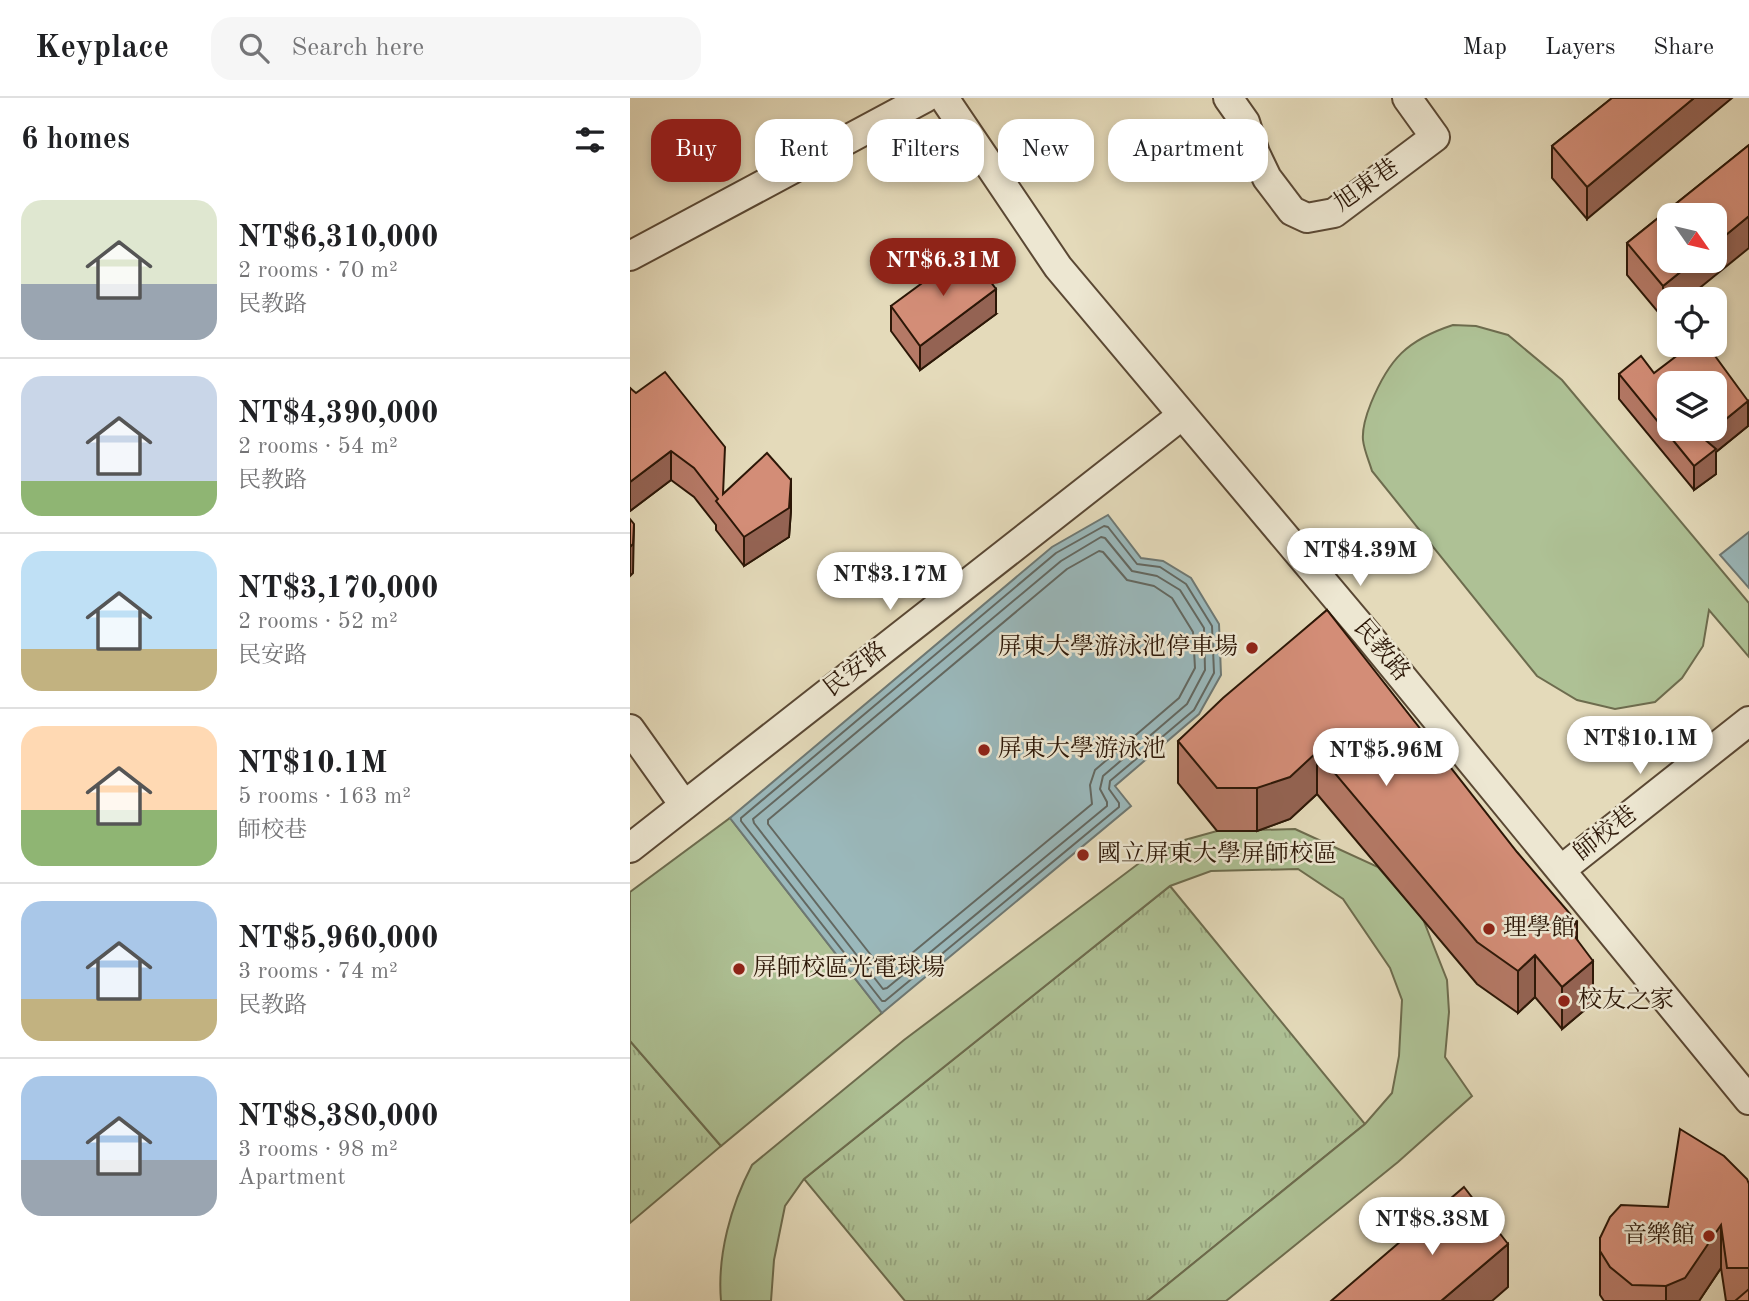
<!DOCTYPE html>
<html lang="en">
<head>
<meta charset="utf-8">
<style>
	:root { --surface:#fff; --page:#f6f6f6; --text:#202124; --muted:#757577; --line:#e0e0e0; --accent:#8f2418 }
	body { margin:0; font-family:"Old Standard TT","Noto Serif TC",serif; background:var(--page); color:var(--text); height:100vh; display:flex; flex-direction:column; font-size:26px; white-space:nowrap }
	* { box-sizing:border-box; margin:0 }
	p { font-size:23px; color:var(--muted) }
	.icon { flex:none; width:38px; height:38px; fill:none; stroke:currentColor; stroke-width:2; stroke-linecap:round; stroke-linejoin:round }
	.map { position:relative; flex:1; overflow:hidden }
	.details { display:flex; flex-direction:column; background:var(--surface); width:630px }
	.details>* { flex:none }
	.hud { position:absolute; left:21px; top:21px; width:665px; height:63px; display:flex; gap:14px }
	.needle { width:46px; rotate:124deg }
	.controls { position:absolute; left:1027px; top:105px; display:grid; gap:14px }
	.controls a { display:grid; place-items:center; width:70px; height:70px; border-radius:14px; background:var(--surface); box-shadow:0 4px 10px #0003; font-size:35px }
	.price { position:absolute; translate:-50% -60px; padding:0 16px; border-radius:24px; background:#fff; color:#222; font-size:23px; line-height:46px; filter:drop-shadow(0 2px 4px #0008) }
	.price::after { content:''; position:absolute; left:50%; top:42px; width:21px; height:16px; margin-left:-10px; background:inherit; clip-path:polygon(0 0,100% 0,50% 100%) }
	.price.current { background:var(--accent); color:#fff }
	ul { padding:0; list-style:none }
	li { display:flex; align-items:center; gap:21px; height:175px; padding:0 21px }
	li+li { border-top:2px solid var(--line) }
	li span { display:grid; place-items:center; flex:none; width:196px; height:140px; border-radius:21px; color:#555 }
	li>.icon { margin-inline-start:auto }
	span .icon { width:84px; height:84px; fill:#fffc; stroke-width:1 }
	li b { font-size:30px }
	h2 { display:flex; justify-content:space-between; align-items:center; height:84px; padding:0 21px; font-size:30px }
	.pill { padding:0 24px; border-radius:21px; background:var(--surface); box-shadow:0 4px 10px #0003; font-size:24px; line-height:63px }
	.pill.current { background:var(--accent); color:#fff }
	header { display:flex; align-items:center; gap:42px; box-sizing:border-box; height:98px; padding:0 35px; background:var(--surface); border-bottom:2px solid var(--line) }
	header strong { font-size:33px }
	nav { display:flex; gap:38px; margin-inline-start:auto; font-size:24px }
	.search { width:490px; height:63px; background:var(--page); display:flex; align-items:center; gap:18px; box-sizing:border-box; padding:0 24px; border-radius:21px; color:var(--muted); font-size:26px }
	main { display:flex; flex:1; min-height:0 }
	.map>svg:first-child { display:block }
	.grass { fill:url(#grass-tufts); stroke:#6d6c4e; stroke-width:2 }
	.green { fill:#aec195; stroke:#6d6c4e; stroke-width:2 }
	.water { fill:#9ab8bb; stroke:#6e7873; stroke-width:2 }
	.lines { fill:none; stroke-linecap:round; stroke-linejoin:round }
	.shore { stroke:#636861; stroke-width:2 }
	.minor-casing { stroke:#5a4834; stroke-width:32 }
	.minor { stroke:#ede7d2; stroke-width:28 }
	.wall { fill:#b57966; stroke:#2c1707; stroke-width:2 }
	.shaded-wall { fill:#946353; stroke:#2c1707; stroke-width:2 }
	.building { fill:#d38d77; stroke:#2c1707; stroke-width:2 }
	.poi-dot { fill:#8f2418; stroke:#ede7d2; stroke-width:2.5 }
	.labels { text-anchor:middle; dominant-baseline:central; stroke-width:5; stroke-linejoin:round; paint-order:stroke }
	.street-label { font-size:24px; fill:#2c1707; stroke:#ede7d2 }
	.poi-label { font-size:24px; fill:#2c1707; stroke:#ede7d2; text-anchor:start }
</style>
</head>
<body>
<header>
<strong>Keyplace</strong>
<div class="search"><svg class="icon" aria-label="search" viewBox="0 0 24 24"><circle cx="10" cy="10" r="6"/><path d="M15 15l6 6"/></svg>Search here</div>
<nav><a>Map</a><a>Layers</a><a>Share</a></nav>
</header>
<main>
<section class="details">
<h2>6 homes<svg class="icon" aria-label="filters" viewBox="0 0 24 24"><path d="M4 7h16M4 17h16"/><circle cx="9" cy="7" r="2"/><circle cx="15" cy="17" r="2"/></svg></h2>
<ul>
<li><span style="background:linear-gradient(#dfe7d0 60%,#9aa5b1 0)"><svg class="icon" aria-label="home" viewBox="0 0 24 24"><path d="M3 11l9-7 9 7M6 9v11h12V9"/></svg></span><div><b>NT$6,310,000</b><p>2 rooms · 70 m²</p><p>民教路</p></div></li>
<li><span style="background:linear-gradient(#c9d6e8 75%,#8fb573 0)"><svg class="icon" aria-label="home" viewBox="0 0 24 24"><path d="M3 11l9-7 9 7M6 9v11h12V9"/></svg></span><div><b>NT$4,390,000</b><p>2 rooms · 54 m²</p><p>民教路</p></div></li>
<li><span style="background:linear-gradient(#bfe0f5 70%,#c2b280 0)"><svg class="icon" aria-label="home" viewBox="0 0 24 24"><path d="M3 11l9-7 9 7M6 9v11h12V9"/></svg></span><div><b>NT$3,170,000</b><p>2 rooms · 52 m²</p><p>民安路</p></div></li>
<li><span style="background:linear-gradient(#ffd9b3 60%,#8fb573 0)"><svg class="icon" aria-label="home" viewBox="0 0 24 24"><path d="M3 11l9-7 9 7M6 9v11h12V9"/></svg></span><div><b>NT$10.1M</b><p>5 rooms · 163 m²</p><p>師校巷</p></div></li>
<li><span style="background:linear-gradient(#a9c7e8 70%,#c2b280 0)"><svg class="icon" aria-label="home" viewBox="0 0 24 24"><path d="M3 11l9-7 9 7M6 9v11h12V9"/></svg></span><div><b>NT$5,960,000</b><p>3 rooms · 74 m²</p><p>民教路</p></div></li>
<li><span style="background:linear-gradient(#a9c7e8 60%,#9aa5b1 0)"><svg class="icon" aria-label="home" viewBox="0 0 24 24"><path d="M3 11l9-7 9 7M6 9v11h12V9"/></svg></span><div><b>NT$8,380,000</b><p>3 rooms · 98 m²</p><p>Apartment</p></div></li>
</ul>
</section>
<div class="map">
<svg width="1119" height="1203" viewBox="0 0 1119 1203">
	<defs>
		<pattern id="grass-tufts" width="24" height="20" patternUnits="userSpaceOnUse" patternTransform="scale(1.75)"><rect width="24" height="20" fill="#aec195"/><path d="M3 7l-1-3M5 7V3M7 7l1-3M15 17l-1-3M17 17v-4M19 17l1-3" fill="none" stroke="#96a57f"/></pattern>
	</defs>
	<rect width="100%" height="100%" fill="#e4daba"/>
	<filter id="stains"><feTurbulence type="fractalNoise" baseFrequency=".00286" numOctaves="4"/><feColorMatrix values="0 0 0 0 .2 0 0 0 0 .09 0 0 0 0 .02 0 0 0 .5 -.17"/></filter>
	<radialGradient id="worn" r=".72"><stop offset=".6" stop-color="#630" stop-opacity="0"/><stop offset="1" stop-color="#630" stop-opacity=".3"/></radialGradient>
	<!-- grass -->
	<g class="grass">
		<polygon points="540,788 735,1026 517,1203 275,1203 174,1081"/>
		<polygon points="0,943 91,1048 0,1125"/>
	</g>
	<!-- green -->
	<g class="green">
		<path d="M823 227 846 228 878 237 932 282 1119 505V559L1079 512 1073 548 1052 580 1025 604 985 611 947 602 907 578 742 373C739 363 734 352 733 342 732 331 737 315 741 305 759 261 777 242 823 227Z"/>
		<polygon points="100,720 252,915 91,1048 0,943 0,794"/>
		<path d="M665 731 748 769 793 821 817 882 819 914 815 959 842 998 768 1064 596 1203H517L735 1026 762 995 769 958 772 902 760 870 713 801 668 771 581 773 540 788 174 1081 155 1108 144 1162 141 1203H91C87 1157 101 1107 122 1067L274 942 512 763 551 743 587 733Z"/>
	</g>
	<!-- water -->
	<g class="water">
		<polygon points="478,417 511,460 533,463 561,480 589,526 591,577 569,616 485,688 501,708 252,915 100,720 422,449"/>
		<polygon points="1119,434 1119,490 1090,457"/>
	</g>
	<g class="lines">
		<!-- shore -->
		<g class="shore">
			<polygon points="474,428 478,429 507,466 530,469 556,486 582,528 584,575 564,612 480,683 479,691 489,705 489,709 255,903 252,903 111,723 111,720 426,455"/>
			<polygon points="471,439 475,440 502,473 527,478 550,492 574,530 575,572 557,606 473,678 470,691 477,704 477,708 257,890 253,891 124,725 123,721 431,463"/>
			<polygon points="469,453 473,454 497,482 524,488 542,500 563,534 565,570 549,600 465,672 460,687 462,706 258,875 255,875 138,726 138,722 437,471"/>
		</g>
		<defs>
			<g id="minor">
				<polyline points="314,0 428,169 736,535 1119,1002"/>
				<polyline points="598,0 615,24 625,55 637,80 662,113 677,120 704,115 805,39 777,0"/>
				<polyline points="0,158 295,0"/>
				<polyline points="0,631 54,707"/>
				<polyline points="0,750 551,318"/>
				<polyline points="932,771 1119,623"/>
			</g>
		</defs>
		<!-- minor casing -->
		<use href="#minor" class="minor-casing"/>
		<!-- minor -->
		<use href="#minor" class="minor"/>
	</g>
	<!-- wall -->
	<g class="wall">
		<polygon points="982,0 957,121 922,80 922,48"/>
		<polygon points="1119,47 1033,220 997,177 997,145"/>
		<polygon points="261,208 366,216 290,272 261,233"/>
		<polygon points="1024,275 1118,328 1086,354 1086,376 1064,392 989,301 989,276"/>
		<polygon points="0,290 94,395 161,412 159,439 114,468 86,432 86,427 64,399 41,382 0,413"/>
		<polygon points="697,512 947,841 963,905 932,931 905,899 888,915 847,886 687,696 660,721 627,733 587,733 548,685 548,643"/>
		<polygon points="1119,1086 1119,1203 1096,1203 1091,1170 1069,1203 974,1203 970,1197 970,1140 1038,1109"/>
	</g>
	<!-- shaded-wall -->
	<g class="shaded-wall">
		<polygon points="1064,0 1102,0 957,121 957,89"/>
		<polygon points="1119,118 1119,150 1056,201 1040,201 1040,214 1033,220 1033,188 1064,163 1085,163 1085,146"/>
		<polygon points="366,191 366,216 290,272 290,248"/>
		<polygon points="1118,303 1118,328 1086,354 1086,376 1064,392 1064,368 1073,340"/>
		<polygon points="41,353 41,382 0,413 0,384"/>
		<polygon points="161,382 161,412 159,439 114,468 114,439"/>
		<polygon points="4,426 3,475 0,478 0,449"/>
		<polygon points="687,654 687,696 660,721 627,733 627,690"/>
		<polygon points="947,824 947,866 939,831"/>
		<polygon points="905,857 905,899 888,915 888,873"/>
		<polygon points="963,863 963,905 932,931 932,889"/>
		<polygon points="1091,1127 1091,1170 1069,1203 1036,1203 1036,1188"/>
		<polygon points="878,1146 878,1189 862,1203 811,1203"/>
	</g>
	<!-- building -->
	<g class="building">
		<polygon points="982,0 1064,0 957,89 922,48"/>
		<polygon points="1119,47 1119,118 1085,146 1085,117 1040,117 1040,163 1064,163 1033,188 997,145"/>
		<polygon points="337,152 366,191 290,248 261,208"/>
		<polygon points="1061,247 1077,247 1118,303 1085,330 1085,285 1040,285 1040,331 1085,331 1073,340 1086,351 1064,368 989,276 1011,258 1024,275"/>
		<polygon points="35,274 95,349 93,396 137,355 161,382 159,410 114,439 86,403 88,401 64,370 41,353 0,384 0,290 6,295"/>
		<polygon points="0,421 4,426 3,446 0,449"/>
		<polygon points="697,512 887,754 947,824 939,831 963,863 932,889 905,857 888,873 847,844 687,654 660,679 627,690 587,690 548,643 593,600"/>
		<polygon points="1050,1031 1094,1058 1117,1081 1119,1086 1119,1170 1097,1170 1091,1127 1055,1180 1036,1188 1002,1187 980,1169 970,1153 970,1140 980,1119 991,1107 1038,1109"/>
		<polygon points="834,1089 878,1146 811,1203 701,1203"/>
		<polygon points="1119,1191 1119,1203 1105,1203"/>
	</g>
	<!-- markers -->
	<g class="poi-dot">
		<circle cx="622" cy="550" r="7"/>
		<circle cx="354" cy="652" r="7"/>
		<circle cx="453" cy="757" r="7"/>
		<circle cx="859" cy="831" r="7"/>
		<circle cx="109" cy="871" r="7"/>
		<circle cx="934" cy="903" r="7"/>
		<circle cx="1079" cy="1138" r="7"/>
	</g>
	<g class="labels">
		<!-- street labels -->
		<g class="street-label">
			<text transform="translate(737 88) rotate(-35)">旭東巷</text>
			<text transform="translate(751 553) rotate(50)">民教路</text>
			<text transform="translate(226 572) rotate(-38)">民安路</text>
			<text transform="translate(976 736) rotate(-38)">師校巷</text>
		</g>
		<!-- poi labels -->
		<g class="poi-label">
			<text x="608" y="550" text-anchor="end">屏東大學游泳池停車場</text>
			<text x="368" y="652">屏東大學游泳池</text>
			<text x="467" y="757">國立屏東大學屏師校區</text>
			<text x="873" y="831">理學館</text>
			<text x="123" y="871">屏師校區光電球場</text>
			<text x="948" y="903">校友之家</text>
			<text x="1065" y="1138" text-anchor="end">音樂館</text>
		</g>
	</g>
	<rect width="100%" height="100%" filter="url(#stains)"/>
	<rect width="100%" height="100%" fill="url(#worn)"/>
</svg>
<div class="controls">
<a><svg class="needle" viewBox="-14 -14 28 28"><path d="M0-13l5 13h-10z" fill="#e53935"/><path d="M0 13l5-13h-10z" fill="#757577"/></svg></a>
<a><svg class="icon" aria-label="locate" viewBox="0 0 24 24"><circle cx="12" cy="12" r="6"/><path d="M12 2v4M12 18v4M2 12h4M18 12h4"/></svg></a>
<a><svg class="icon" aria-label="layers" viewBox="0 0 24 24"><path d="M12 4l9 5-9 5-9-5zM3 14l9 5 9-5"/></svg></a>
</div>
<b class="price current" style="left:313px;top:200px">NT$6.31M</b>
<b class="price" style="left:730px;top:490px">NT$4.39M</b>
<b class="price" style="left:260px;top:514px">NT$3.17M</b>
<b class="price" style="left:1010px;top:678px">NT$10.1M</b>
<b class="price" style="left:756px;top:690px">NT$5.96M</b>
<b class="price" style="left:802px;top:1159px">NT$8.38M</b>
<div class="hud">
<a class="pill current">Buy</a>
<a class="pill">Rent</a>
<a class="pill">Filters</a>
<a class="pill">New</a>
<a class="pill">Apartment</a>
</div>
</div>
</main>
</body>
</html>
